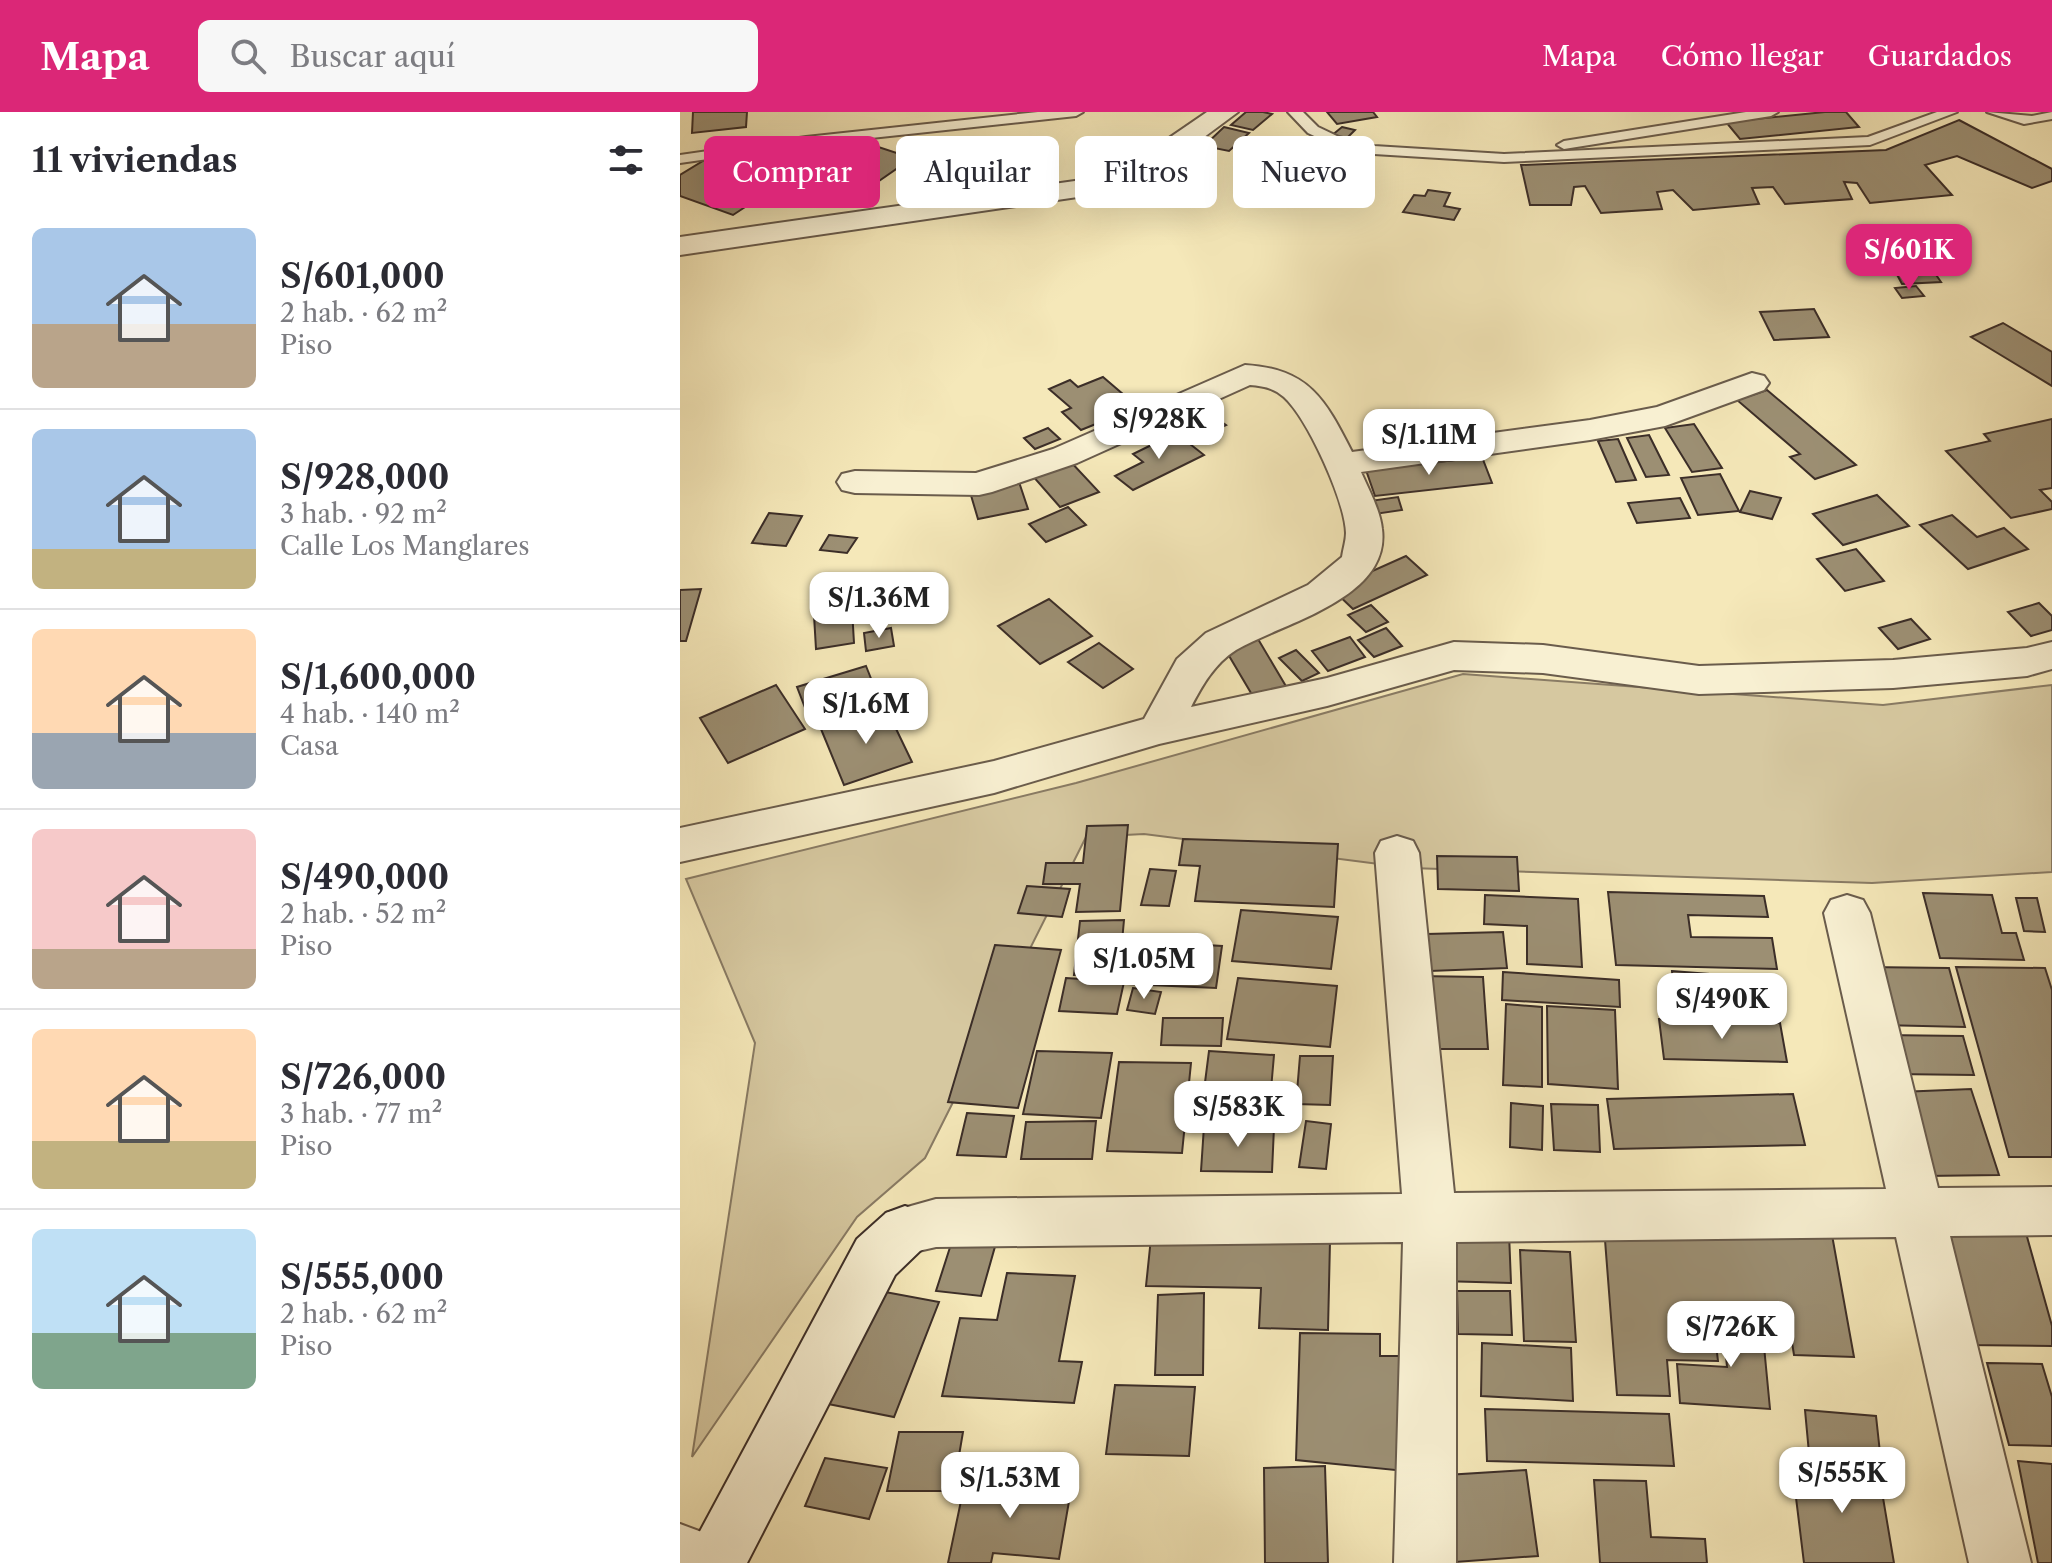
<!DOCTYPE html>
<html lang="es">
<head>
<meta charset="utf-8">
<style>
	:root { --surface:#fff; --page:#f7f7f7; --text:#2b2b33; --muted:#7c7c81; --line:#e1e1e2; --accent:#db2777 }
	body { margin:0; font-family:"Libre Caslon Text",serif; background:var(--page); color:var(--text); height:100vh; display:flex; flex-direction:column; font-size:30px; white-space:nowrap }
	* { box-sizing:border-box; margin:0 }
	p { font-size:26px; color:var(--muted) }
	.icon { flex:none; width:44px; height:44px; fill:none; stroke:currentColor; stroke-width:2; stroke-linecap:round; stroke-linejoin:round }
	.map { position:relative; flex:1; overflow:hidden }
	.panel { display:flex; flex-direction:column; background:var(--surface); width:680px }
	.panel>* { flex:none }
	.guide { position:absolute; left:24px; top:24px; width:760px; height:72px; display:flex; gap:16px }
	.price { position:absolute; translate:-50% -68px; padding:0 18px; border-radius:16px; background:#fff; color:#222; font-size:26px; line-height:52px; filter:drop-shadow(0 2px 4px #0008) }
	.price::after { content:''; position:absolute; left:50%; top:48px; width:24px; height:18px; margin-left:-12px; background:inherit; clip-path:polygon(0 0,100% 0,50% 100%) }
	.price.active { background:var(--accent); color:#fff }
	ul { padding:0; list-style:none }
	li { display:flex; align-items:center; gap:24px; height:200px; padding:0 32px }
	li+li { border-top:2px solid var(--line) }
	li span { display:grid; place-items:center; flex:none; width:224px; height:160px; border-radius:12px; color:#555 }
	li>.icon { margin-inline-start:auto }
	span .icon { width:96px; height:96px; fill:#fffc; stroke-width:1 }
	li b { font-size:34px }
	h2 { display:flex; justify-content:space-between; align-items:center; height:96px; padding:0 32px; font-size:34px }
	.tag { padding:0 28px; border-radius:12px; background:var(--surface); box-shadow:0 8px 32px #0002; font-size:28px; line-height:72px }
	.tag.active { background:var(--accent); color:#fff }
	header { display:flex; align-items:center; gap:48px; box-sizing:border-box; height:112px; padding:0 40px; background:var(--accent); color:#fff }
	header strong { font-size:38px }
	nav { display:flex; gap:44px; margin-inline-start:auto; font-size:28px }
	.search { width:560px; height:72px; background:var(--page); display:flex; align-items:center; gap:20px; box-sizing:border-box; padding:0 28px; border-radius:12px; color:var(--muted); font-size:30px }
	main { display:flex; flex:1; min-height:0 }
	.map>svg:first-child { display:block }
	.green { fill:#d6c8a0; stroke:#897b64; stroke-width:2 }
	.building { fill:#9c8f73; stroke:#3c2e28; stroke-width:2 }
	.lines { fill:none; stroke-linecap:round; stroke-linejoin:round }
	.lane-casing { stroke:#6a5c4c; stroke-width:4 }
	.street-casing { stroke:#6a5c4c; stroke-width:4 }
	.secondary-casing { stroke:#3c2e28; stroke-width:4 }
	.lane { fill:#f8f0d2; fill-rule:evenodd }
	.street { fill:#f8f0d2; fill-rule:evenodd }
	.secondary { fill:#f8f0d2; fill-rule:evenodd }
</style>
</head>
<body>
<header>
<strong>Mapa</strong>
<div class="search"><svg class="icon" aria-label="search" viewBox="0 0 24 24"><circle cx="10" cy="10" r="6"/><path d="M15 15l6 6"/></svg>Buscar aquí</div>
<nav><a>Mapa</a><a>Cómo llegar</a><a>Guardados</a></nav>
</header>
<main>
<section class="panel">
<h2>11 viviendas<svg class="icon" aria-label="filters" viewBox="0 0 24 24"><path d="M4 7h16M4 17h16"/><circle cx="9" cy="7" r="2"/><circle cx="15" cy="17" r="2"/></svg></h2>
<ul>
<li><span style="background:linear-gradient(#a9c7e8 60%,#b9a48a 0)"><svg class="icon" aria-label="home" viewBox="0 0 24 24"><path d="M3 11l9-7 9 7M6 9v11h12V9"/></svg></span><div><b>S/601,000</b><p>2 hab. · 62 m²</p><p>Piso</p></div></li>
<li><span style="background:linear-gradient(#a9c7e8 75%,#c2b280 0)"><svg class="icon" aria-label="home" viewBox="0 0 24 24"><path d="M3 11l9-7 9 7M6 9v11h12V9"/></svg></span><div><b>S/928,000</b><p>3 hab. · 92 m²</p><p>Calle Los Manglares</p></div></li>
<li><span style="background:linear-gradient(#ffd9b3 65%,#9aa5b1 0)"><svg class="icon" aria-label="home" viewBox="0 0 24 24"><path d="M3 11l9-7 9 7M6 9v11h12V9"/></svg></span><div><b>S/1,600,000</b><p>4 hab. · 140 m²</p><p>Casa</p></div></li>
<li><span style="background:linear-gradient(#f6c9c9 75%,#b9a48a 0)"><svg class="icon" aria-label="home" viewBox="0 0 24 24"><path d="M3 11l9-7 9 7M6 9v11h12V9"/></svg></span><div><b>S/490,000</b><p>2 hab. · 52 m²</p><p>Piso</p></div></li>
<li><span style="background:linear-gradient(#ffd9b3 70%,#c2b280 0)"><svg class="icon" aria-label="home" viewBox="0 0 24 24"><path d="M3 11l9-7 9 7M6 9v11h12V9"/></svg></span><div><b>S/726,000</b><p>3 hab. · 77 m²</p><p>Piso</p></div></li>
<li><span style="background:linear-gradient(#bfe0f5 65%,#7fa58c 0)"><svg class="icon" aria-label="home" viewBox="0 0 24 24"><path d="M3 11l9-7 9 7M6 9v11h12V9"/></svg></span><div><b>S/555,000</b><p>2 hab. · 62 m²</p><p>Piso</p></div></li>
</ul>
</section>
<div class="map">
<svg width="1372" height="1451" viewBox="0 0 1372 1451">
	<rect width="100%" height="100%" fill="#f5e8b9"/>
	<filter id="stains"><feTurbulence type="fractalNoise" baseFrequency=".0025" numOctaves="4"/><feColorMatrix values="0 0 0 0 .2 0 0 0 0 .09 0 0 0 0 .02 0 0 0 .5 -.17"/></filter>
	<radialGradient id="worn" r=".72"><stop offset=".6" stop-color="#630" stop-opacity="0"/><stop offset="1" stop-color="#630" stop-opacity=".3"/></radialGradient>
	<!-- green -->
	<polygon class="green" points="783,562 1203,593 1372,573 1372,760 1192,771 730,756 464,722 406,725 245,1046 177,1105 12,1345 75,931 6,767 396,671"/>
	<!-- building -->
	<g class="building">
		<polygon points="13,0 67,0 66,15 12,21"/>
		<polygon points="566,0 583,0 592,2 573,18 551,13"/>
		<polygon points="647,0 693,0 697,5 657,12"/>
		<polygon points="1145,0 1166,0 1179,15 1060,27 1046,10"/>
		<polygon points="1279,8 1372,57 1372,69 1352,76 1277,44 1245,53 1272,83 1190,91 1177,71 1164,70 1172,87 1105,92 1093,75 1072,76 1079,92 1013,98 993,78 977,80 982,97 921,101 905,74 894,75 891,93 850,93 841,53 1206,38"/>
		<polygon points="544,15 569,21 549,39 524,34"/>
		<polygon points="662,15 675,18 665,28 651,24"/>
		<polygon points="168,25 232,46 176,85 138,72 136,78 129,83 114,87 94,86 88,80 53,103 0,84 0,63 31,44 41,46 48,41 96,55 111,49 130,51"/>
		<polygon points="748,78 770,81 764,94 780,97 774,108 723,100 734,83 745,84"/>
		<polygon points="1252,157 1261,170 1222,172 1215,159"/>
		<polygon points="1236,174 1244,184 1222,186 1215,176"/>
		<polygon points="1134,197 1149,225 1094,228 1080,200"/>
		<polygon points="1323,211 1372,240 1372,274 1291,225"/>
		<polygon points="423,265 458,295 401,318 382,300 391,296 369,277 390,268 398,275"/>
		<polygon points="1087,278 1176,353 1135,367 1110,345 1120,342 1057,288"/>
		<polygon points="526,299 546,313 519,326 507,317 520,311 512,305"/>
		<polygon points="1372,307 1372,376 1360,378 1372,390 1372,397 1331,406 1266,339 1310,329 1304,322"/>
		<polygon points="1014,312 1042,356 1012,360 985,316"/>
		<polygon points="368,316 380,327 355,337 344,326"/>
		<polygon points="496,321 524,343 453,378 435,364 463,350 453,342"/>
		<polygon points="969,323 989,363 966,365 947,326"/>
		<polygon points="938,327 956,368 936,370 918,329"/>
		<polygon points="802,345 812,371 695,384 686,358"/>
		<polygon points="389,348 419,380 380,395 351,362"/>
		<polygon points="1040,362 1059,399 1018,403 1001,366"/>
		<polygon points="339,370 348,397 298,407 290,380"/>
		<polygon points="1070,379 1101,386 1092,407 1060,400"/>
		<polygon points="1197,383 1229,414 1163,433 1133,402"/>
		<polygon points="718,385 722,398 695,402 690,389"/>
		<polygon points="1000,386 1010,406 957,411 948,391"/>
		<polygon points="388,395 406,413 366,430 349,412"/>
		<polygon points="89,401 122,404 106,434 72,431"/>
		<polygon points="1272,403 1297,425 1324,416 1348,437 1288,457 1240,413"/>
		<polygon points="149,423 177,426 167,441 140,438"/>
		<polygon points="1176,437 1204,469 1165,479 1137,447"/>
		<polygon points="726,444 747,463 673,497 652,477"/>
		<polygon points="21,477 6,529 0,529 0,478"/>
		<polygon points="369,487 412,524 360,552 318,514"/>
		<polygon points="1359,491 1372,504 1372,518 1351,524 1328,500"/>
		<polygon points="691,493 708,510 686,520 668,503"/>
		<polygon points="172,497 174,531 136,537 134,503"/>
		<polygon points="1231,507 1250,527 1218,537 1199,516"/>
		<polygon points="211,516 214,534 186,539 184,521"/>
		<polygon points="706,516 722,534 694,545 678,528"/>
		<polygon points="670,525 685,545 648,559 632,539"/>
		<polygon points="578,527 607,576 574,586 545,537"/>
		<polygon points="419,531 453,557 423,576 388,550"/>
		<polygon points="616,538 639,561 622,569 599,546"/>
		<polygon points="186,554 200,589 131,611 117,575"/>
		<polygon points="96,573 125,617 48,651 20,606"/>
		<polygon points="206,596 232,650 164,673 141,617"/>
		<polygon points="448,713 440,799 396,800 400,772 363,772 366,751 403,751 407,714"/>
		<polygon points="503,727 658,732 654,795 515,789 520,754 499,753"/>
		<polygon points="757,744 837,745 839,779 758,777"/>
		<polygon points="470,757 496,759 489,794 461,793"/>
		<polygon points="347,774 390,777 382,805 338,801"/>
		<polygon points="928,780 1084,784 1088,805 1008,803 1011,825 1092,826 1097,857 936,853"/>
		<polygon points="1243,781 1312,783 1322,821 1336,821 1344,848 1260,846"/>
		<polygon points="805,783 898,787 902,855 847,852 847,814 804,812"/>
		<polygon points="1336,786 1357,786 1365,820 1344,819"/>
		<polygon points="561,798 658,805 651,857 552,849"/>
		<polygon points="444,808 439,862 394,863 400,809"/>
		<polygon points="823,820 827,856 750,859 747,822"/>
		<polygon points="456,829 542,834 536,876 448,872"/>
		<polygon points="315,833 381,838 338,996 268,990"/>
		<polygon points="1186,855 1269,856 1285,915 1200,913"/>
		<polygon points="1276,855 1365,856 1372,878 1372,1045 1329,1045"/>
		<polygon points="992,859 1067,865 1071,903 995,898"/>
		<polygon points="823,860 939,868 940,895 822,888"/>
		<polygon points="737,864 803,865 808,937 754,937"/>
		<polygon points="386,866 444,870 437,902 379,899"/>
		<polygon points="558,866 657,874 650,935 547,927"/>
		<polygon points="453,876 481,880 475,902 447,898"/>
		<polygon points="826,892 862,895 862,975 823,973"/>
		<polygon points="867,894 935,898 938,977 868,972"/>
		<polygon points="483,906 543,906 541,934 481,933"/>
		<polygon points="979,907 1100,911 1107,950 984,947"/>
		<polygon points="1203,923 1283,924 1294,963 1213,962"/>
		<polygon points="357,939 432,941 421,1006 343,1002"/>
		<polygon points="529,939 594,943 590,989 523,986"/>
		<polygon points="620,944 653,944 650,993 616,992"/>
		<polygon points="439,950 511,951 502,1041 427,1039"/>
		<polygon points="1291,977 1319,1063 1245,1064 1220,980"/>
		<polygon points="1113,982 1125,1033 934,1037 927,987"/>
		<polygon points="831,991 863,994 862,1038 830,1035"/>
		<polygon points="871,992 918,993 920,1040 874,1038"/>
		<polygon points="287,1001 334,1004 326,1045 277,1043"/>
		<polygon points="416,1009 412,1047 341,1047 346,1010"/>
		<polygon points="626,1009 651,1012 646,1057 619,1055"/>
		<polygon points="524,1014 594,1015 592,1060 521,1059"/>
		<polygon points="1255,1112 1344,1114 1372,1214 1372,1234 1285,1233"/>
		<polygon points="924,1115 1152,1123 1174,1245 1114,1243 1106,1193 1031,1191 1038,1249 987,1248 990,1284 937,1283"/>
		<polygon points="762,1119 829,1121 831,1171 761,1169"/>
		<polygon points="273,1126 316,1131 301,1184 256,1179"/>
		<polygon points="471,1126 650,1129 648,1218 579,1216 581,1176 466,1174"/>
		<polygon points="840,1138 890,1140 896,1230 844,1229"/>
		<polygon points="327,1161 395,1164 379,1249 402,1250 394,1291 262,1284 280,1206 317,1208"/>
		<polygon points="189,1177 259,1190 214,1305 143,1291"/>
		<polygon points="777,1179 830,1179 832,1223 778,1222"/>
		<polygon points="524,1181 523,1263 475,1263 478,1183"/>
		<polygon points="1042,1201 1081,1203 1090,1297 1000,1291 997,1252 1047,1255"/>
		<polygon points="620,1221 700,1222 700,1244 728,1244 725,1359 616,1348"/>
		<polygon points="802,1231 891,1236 893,1289 801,1284"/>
		<polygon points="1307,1251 1362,1252 1372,1285 1372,1334 1329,1333"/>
		<polygon points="435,1273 515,1275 509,1344 426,1342"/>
		<polygon points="805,1297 989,1302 994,1354 807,1349"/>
		<polygon points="1125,1298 1196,1304 1201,1350 1129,1341"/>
		<polygon points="219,1320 283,1320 273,1379 207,1379"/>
		<polygon points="145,1346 207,1356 189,1407 125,1394"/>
		<polygon points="1338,1349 1372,1352 1372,1451 1358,1451"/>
		<polygon points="1112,1353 1198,1356 1214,1451 1124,1451"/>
		<polygon points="645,1354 648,1451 585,1451 584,1356"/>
		<polygon points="846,1358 858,1444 775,1450 766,1363"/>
		<polygon points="286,1365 392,1372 379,1447 313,1441 311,1451 268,1451"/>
		<polygon points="914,1368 966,1369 971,1425 1025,1427 1027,1451 920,1451"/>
	</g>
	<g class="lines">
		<defs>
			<g id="lane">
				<polygon points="358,0 403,0 396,4 126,33 0,51 0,43 126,25"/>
				<polygon points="608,0 623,0 638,15 659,25 694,34 824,42 1188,25 1257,0 1277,0 1190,33 824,50 694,42 649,31 628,21"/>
				<polygon points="1066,0 1098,0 1091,4 884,37 877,33 884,29"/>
				<polygon points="1307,0 1352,4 1372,0 1372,7 1344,12"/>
			</g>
			<g id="street">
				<polygon points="527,0 558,0 477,60 425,81 0,143 0,125 409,67 457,48"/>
				<path d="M565 253C629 257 645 287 672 340L910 308 977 295 1072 261 1084 264 1089 271 1084 278 985 314 910 328 681 360C689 378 700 398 702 417 711 487 602 511 556 538 534 552 522 574 511 595L647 566 774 530 863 533 1019 554 1213 548 1347 536 1372 530V557L1347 564 1213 576 1019 582 863 561 774 558 647 594 479 632 314 681 0 750V716L314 649 464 607 497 547 526 521 628 473 662 445C663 437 666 429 666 421 665 389 628 307 604 285 594 276 583 274 570 273L397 351 312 380 299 383 175 381 162 378 157 370 162 362 175 359 296 361 373 337Z"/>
				<polygon points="717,724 733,729 739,741 774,1081 1206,1077 1144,801 1151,788 1167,783 1183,788 1190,801 1258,1076 1372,1075 1372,1123 1270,1124 1351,1451 1289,1451 1216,1125 776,1130 776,1451 714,1451 723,1130 256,1135 225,1142 206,1135 198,1118 206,1101 256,1087 722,1082 695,741 701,729"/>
				<polygon points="0,1412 46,1429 55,1451 0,1451"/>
			</g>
			<polygon id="secondary" points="225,1094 244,1101 252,1118 244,1135 215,1163 67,1451 3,1451 177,1127 206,1101"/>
		</defs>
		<!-- lane casing -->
		<use href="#lane" class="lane-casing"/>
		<!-- street casing -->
		<use href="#street" class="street-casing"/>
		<!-- secondary casing -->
		<use href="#secondary" class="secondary-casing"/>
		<!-- lane -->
		<use href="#lane" class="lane"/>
		<!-- street -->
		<use href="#street" class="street"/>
		<!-- secondary -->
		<use href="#secondary" class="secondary"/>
	</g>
	<rect width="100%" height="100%" filter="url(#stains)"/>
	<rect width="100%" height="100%" fill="url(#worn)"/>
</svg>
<b class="price active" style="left:1229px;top:180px">S/601K</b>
<b class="price" style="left:479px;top:349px">S/928K</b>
<b class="price" style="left:749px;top:365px">S/1.11M</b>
<b class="price" style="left:199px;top:528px">S/1.36M</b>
<b class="price" style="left:186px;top:634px">S/1.6M</b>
<b class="price" style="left:464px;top:889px">S/1.05M</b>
<b class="price" style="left:1042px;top:929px">S/490K</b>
<b class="price" style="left:558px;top:1037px">S/583K</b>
<b class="price" style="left:1051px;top:1257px">S/726K</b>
<b class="price" style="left:1162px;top:1403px">S/555K</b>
<b class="price" style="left:330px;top:1408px">S/1.53M</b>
<div class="guide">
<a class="tag active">Comprar</a>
<a class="tag">Alquilar</a>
<a class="tag">Filtros</a>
<a class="tag">Nuevo</a>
</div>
</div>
</main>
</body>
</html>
